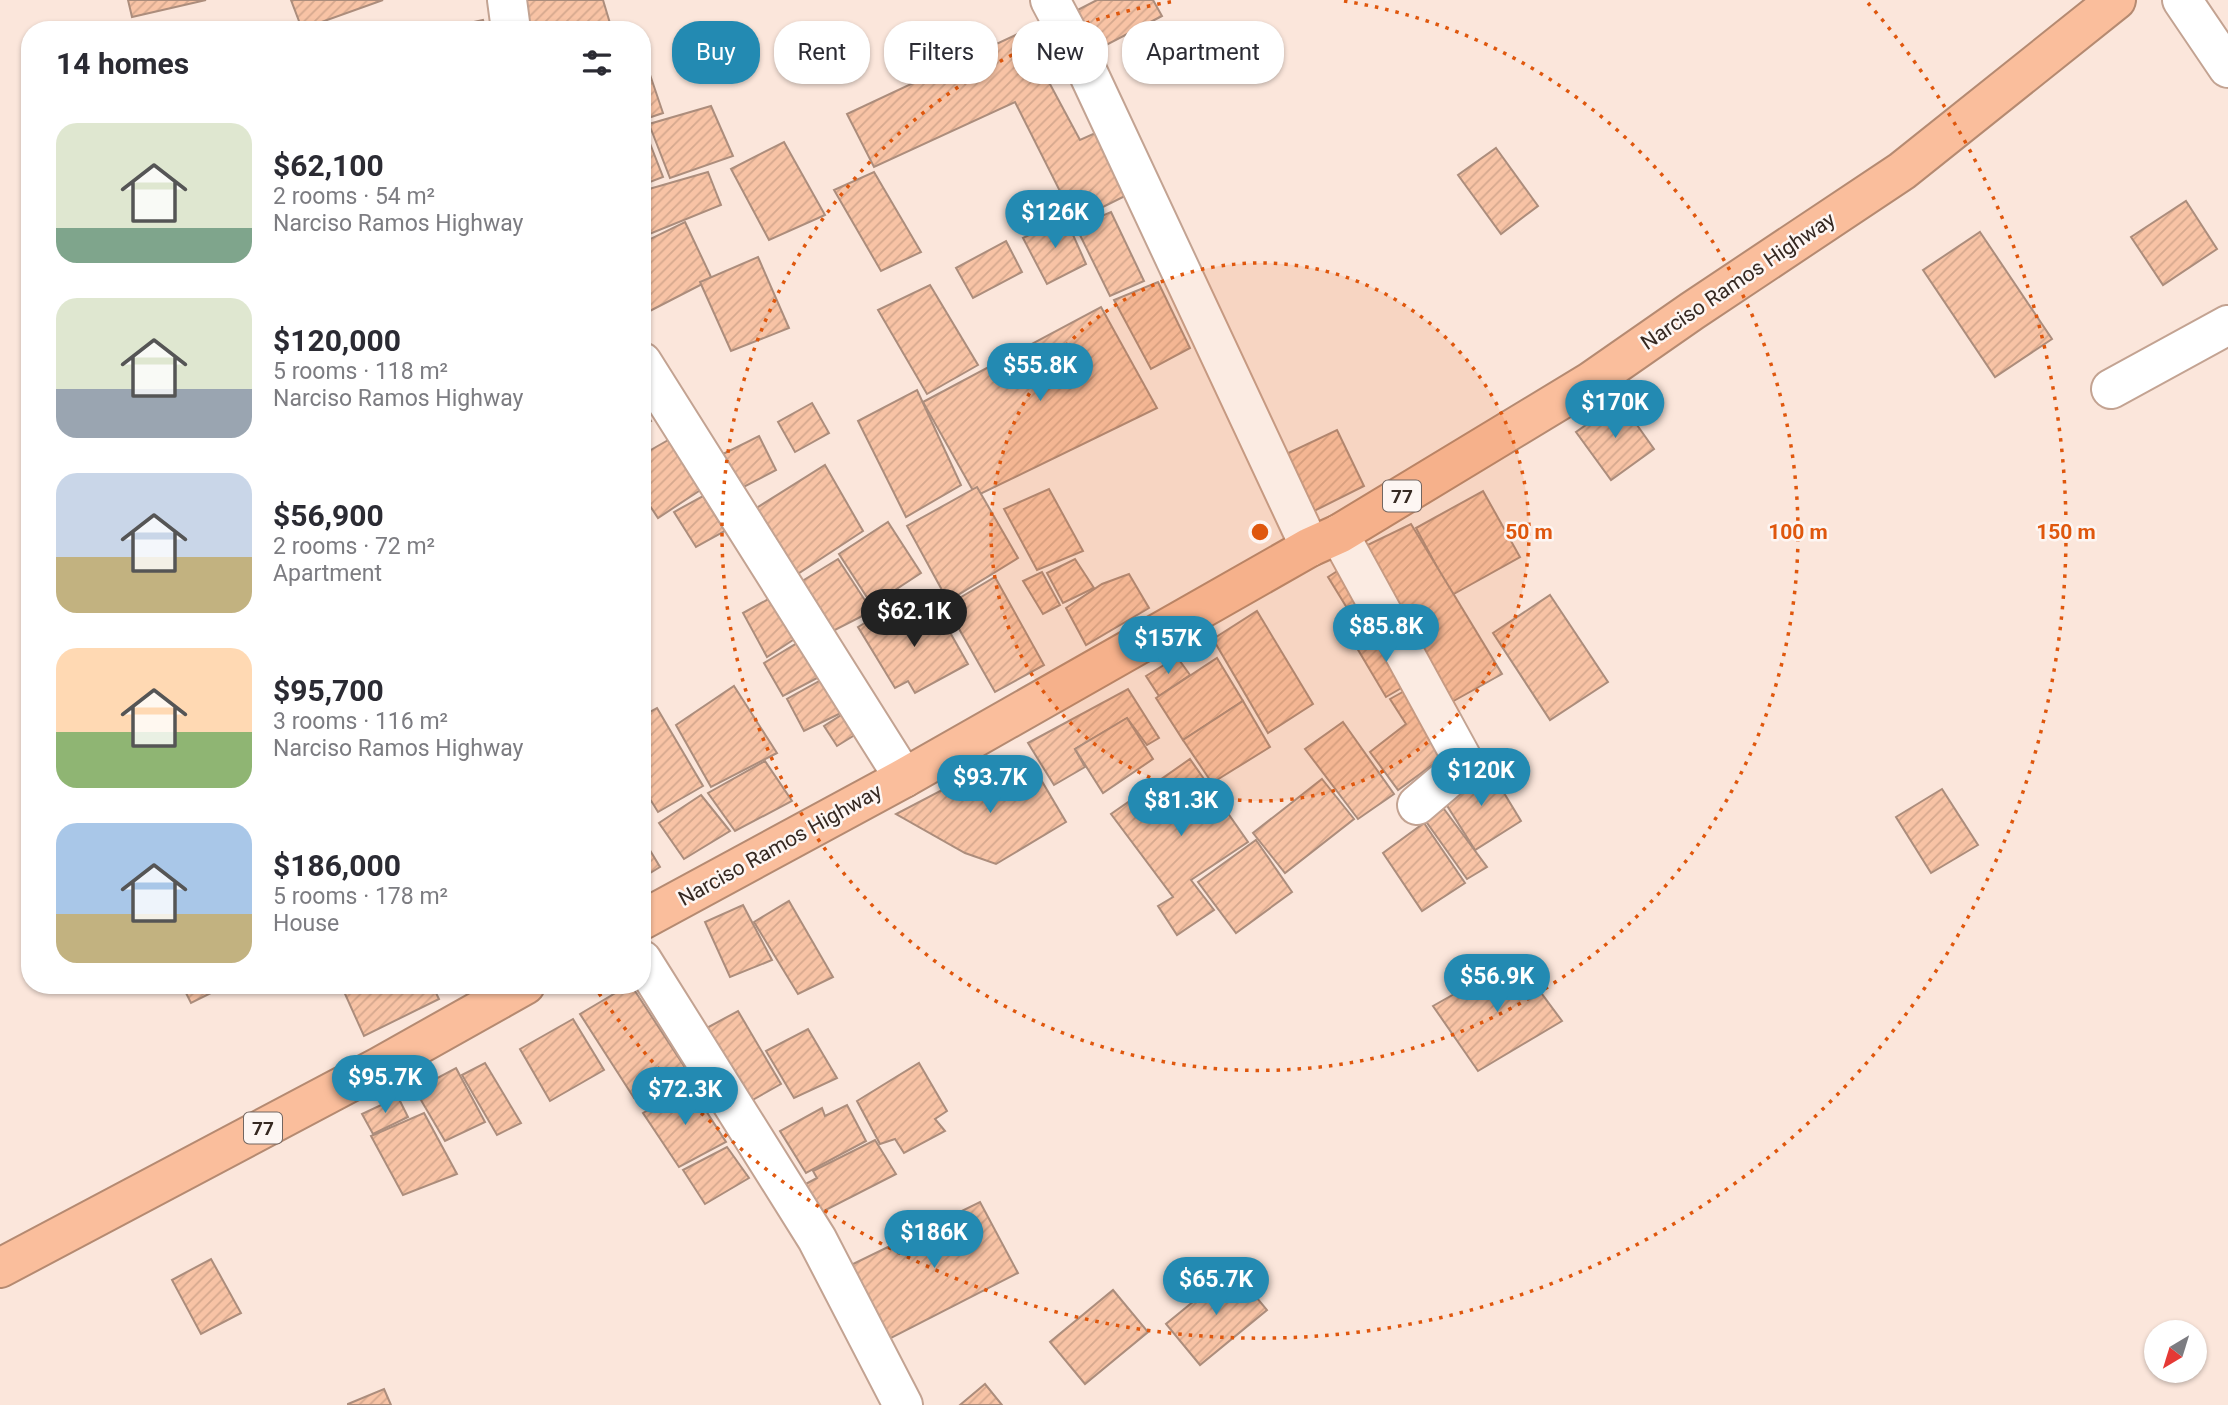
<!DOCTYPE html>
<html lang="en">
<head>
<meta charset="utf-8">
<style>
	:root { --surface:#fff; --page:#f7f7f7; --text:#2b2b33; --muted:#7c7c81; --accent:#238ab2 }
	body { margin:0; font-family:Roboto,sans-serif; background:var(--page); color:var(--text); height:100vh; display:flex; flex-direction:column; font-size:26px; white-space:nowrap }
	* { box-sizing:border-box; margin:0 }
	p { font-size:23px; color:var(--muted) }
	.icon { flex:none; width:38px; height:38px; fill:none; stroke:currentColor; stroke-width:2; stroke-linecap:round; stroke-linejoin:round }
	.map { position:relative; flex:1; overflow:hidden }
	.panel { position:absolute; left:21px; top:21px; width:630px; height:973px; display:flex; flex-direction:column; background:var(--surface); border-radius:28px; box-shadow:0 2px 5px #0004 }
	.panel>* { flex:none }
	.guide { position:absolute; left:672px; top:21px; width:665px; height:63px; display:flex; gap:14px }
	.needle { width:46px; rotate:218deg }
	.buttons { position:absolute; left:2144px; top:1320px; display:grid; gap:14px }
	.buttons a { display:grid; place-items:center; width:63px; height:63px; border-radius:50%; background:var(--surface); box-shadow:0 2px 5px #0004; font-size:35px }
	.price { position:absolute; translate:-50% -60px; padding:0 16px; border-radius:24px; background:var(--accent); color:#fff; font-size:23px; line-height:46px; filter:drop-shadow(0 2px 4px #0008) }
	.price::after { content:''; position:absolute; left:50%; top:42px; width:21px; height:16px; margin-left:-10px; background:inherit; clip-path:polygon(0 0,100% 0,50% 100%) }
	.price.active { background:#222; color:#fff }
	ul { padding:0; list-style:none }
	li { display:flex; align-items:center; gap:21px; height:175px; padding:0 35px }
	li span { display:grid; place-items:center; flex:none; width:196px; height:140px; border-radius:21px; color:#555 }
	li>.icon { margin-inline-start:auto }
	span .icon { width:84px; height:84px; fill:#fffc; stroke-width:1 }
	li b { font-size:30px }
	h2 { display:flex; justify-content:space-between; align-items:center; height:84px; padding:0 35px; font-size:30px }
	.pill { padding:0 24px; border-radius:28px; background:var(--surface); box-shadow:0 2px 5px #0004; font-size:24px; line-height:63px }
	.pill.active { background:var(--accent); color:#fff }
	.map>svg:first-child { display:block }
	.building { fill:url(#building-hatch); stroke:#ac8d7c; stroke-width:2 }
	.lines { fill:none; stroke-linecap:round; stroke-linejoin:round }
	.minor-casing { stroke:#c3a392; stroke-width:42 }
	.highway-casing { stroke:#b58a71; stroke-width:42 }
	.minor { stroke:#fff; stroke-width:38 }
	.highway { stroke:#fabe9c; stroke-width:38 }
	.ring { fill:none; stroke:#df570d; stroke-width:3.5; stroke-dasharray:3.5 7 }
	.labels { text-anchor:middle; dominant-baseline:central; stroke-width:5; stroke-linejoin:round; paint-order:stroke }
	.shield { fill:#fdf6f3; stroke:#726661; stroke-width:2 }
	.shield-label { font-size:19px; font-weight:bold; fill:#362922 }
	.street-label { font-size:21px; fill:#362922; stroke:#fdf6f3 }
	.centre { fill:#df570d; stroke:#fdf6f3; stroke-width:3.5 }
	.ring-label { font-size:21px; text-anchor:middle; font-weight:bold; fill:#df570d; stroke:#fdf6f3; stroke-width:5; stroke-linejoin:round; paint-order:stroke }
</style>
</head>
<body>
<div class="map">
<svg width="2228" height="1405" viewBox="0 0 2228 1405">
	<defs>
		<pattern id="building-hatch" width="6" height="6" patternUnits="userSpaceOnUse" patternTransform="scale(1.75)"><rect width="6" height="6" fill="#f8c3a5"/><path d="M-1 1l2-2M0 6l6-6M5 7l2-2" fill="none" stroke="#d5a88e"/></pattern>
	</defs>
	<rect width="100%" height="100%" fill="#fbe6db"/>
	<!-- building -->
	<g class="building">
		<polygon points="128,0 206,0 132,17"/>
		<polygon points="291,0 383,0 302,29"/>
		<polygon points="510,0 603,0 612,30 520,30"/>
		<polygon points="1097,0 1153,0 1162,16 1087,55 1066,16"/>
		<polygon points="483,20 486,30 438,30"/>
		<polygon points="1022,32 1080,140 1102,130 1131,193 1075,221 1015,102 874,167 847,114"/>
		<polygon points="644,57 663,113 642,120 642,58"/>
		<polygon points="711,106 733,156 670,178 649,124"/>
		<polygon points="642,123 663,177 642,185"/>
		<polygon points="784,142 825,215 769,240 731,169"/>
		<polygon points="1496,148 1538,206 1501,234 1458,175"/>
		<polygon points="708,172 721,205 642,237 642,191"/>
		<polygon points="874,172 921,252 881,271 834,190"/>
		<polygon points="2186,201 2217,249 2163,285 2131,237"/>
		<polygon points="1111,212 1144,281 1110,296 1076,227"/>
		<polygon points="1065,217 1086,264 1047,284 1023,238"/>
		<polygon points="685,222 712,279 642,315 642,243"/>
		<polygon points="1980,232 2052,339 1995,377 1923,270"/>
		<polygon points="1006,241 1022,272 973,298 956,268"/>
		<polygon points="758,257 789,328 731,351 700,282"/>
		<polygon points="1158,282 1190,348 1151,369 1114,300"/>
		<polygon points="930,285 978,365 927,394 878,310"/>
		<polygon points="1101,307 1157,408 976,496 923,402"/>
		<polygon points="917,390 961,485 906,517 858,421"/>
		<polygon points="1620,401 1654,449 1611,480 1576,432"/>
		<polygon points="812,403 829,433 795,452 778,422"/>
		<polygon points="642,405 651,421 642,426"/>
		<polygon points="1337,430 1364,486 1310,513 1280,457"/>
		<polygon points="759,436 776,470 736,491 717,457"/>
		<polygon points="670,439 702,489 658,518 642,494 642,455"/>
		<polygon points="825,465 863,531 793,577 750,512"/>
		<polygon points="977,487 1018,558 948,601 907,526"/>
		<polygon points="1049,489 1083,551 1037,570 1004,509"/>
		<polygon points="1483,491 1520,557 1452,595 1416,528"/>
		<polygon points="703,496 725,531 696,547 674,512"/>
		<polygon points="888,522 921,573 872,605 839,554"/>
		<polygon points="1411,524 1502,674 1441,708 1349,554"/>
		<polygon points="838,559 872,611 831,632 799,583"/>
		<polygon points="1075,559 1094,588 1063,603 1047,573"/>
		<polygon points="1347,565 1384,628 1366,639 1328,577"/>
		<polygon points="1042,572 1060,605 1043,614 1023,581"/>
		<polygon points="1129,574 1149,608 1086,645 1066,608 1102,584"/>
		<polygon points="995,577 1044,665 995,692 946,606"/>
		<polygon points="1550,595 1608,682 1550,720 1493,633"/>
		<polygon points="772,597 796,638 767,657 743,613"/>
		<polygon points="935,606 968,664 915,693 908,681 895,688 858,627 888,609 897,629"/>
		<polygon points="1257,611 1313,704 1268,733 1213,639"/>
		<polygon points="1387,631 1415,680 1386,697 1357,648"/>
		<polygon points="799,642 819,677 783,696 764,663"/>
		<polygon points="1177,657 1190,675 1159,696 1146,676"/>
		<polygon points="1217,658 1243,701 1183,740 1156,698"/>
		<polygon points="821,680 841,713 804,731 787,699"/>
		<polygon points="1417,684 1453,750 1398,790 1370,752 1406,724 1390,699"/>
		<polygon points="734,686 777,753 711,787 676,725"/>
		<polygon points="1128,689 1159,738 1147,745 1127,718 1075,749 1085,767 1054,785 1028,743"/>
		<polygon points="1243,701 1270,747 1212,783 1183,740"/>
		<polygon points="657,708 703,786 658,812 642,786 642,716"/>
		<polygon points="846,712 858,733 837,746 824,726"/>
		<polygon points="1127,718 1153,759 1103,793 1075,749"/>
		<polygon points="1343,722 1394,794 1358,819 1305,749"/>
		<polygon points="1190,759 1248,842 1191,880 1214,910 1177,935 1158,906 1173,897 1111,814"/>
		<polygon points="765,761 792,801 735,831 708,793"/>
		<polygon points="1030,761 1066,822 996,864 965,853 896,814 965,778 975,792"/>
		<polygon points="1487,765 1521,821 1475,850 1441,796"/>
		<polygon points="1322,779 1354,819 1285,873 1253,833"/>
		<polygon points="1942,789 1978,845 1931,873 1896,817"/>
		<polygon points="701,795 730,831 684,859 659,823"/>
		<polygon points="1444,809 1487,867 1467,879 1425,820"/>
		<polygon points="1424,823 1465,883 1422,911 1383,853"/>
		<polygon points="642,837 660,867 642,878"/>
		<polygon points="1256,840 1292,892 1236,933 1198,882"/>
		<polygon points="789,901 833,977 798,994 754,922"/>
		<polygon points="743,905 772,960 730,977 705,922"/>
		<polygon points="1516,959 1562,1021 1478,1071 1433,1006"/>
		<polygon points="182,985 227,985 191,1003"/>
		<polygon points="341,985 432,985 439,999 364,1036"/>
		<polygon points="629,985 631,985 686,1069 634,1098 580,1014"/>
		<polygon points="738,1011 781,1084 749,1102 705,1029"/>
		<polygon points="573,1019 604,1070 550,1101 520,1049"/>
		<polygon points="808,1029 837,1078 794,1098 766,1051"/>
		<polygon points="485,1063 521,1123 497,1135 462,1075"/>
		<polygon points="919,1063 947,1111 935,1119 945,1131 904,1153 895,1139 880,1144 857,1101"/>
		<polygon points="456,1068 485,1122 445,1141 415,1090"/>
		<polygon points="690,1086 726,1142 679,1167 643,1113"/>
		<polygon points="398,1097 408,1117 373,1134 362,1114"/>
		<polygon points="847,1105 866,1141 806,1173 780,1131 822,1108 825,1116"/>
		<polygon points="424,1113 457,1174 403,1195 371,1136"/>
		<polygon points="875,1140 896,1174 818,1214 802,1186 817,1178 813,1171"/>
		<polygon points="727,1147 749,1178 705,1204 683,1170"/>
		<polygon points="980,1202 1018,1273 889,1339 849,1266"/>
		<polygon points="211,1259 241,1313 201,1334 172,1280"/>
		<polygon points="1233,1269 1267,1310 1200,1365 1166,1324"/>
		<polygon points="1113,1290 1148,1332 1085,1384 1050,1342"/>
		<polygon points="985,1384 1002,1405 960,1405"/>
		<polygon points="384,1389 391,1405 348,1405 348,1404"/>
	</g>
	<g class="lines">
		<defs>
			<g id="minor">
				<polyline points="507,0 511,30"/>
				<polyline points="1050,0 1083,62 1310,547"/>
				<polyline points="2182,0 2228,68"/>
				<polyline points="642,362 904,778"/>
				<polyline points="2111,389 2228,325"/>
				<polyline points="1339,534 1465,764 1417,805"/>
				<polyline points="642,960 817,1239 903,1405"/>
			</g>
			<g id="highway">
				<polyline points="642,920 904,778 1310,547 1339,534 1590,382 1692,311 1902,171 2116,0"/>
				<polyline points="0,1268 379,1067 525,985"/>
			</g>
		</defs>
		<!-- minor casing -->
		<use href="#minor" class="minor-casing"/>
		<!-- highway casing -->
		<use href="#highway" class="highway-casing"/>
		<!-- minor -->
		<use href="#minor" class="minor"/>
		<!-- highway -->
		<use href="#highway" class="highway"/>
	</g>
	<!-- distance rings -->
	<circle cx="1260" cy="532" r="269" fill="#df570d" fill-opacity=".12"/>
	<g class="ring">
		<circle cx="1260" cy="532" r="269"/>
		<path d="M1344 1A538 538 0 1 1 1176 1"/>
		<path d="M1868 3A806 806 0 1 1 596 989"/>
	</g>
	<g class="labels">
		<!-- shield labels -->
		<g class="shield">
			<rect x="1383" y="480.5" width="38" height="31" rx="5"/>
			<rect x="244" y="1112.5" width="38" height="31" rx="5"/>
		</g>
		<g class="shield-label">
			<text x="1402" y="496">77</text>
			<text x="263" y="1128">77</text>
		</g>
		<!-- street labels -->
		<g class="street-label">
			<text transform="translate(1738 281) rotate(-34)">Narciso Ramos Highway</text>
			<text transform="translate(780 845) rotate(-29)">Narciso Ramos Highway</text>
		</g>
	</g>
	<circle cx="1260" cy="532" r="10" class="centre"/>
	<g class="ring-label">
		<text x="1529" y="539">50 m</text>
		<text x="1798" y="539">100 m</text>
		<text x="2066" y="539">150 m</text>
	</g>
</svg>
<div class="buttons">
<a><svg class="needle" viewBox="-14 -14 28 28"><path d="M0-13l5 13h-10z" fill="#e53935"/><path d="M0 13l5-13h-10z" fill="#7c7c81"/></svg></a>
</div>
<b class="price" style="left:1055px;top:250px">$126K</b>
<b class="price" style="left:1040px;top:403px">$55.8K</b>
<b class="price" style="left:1615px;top:440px">$170K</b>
<b class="price active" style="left:914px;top:649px">$62.1K</b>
<b class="price" style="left:1386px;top:664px">$85.8K</b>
<b class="price" style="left:1168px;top:676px">$157K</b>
<b class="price" style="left:1481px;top:808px">$120K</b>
<b class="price" style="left:990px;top:815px">$93.7K</b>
<b class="price" style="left:1181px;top:838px">$81.3K</b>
<b class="price" style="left:1497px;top:1014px">$56.9K</b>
<b class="price" style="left:385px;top:1115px">$95.7K</b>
<b class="price" style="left:685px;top:1127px">$72.3K</b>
<b class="price" style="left:934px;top:1270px">$186K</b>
<b class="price" style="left:1216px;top:1317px">$65.7K</b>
<div class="guide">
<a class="pill active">Buy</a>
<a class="pill">Rent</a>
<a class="pill">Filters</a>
<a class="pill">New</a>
<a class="pill">Apartment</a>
</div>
<section class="panel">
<h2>14 homes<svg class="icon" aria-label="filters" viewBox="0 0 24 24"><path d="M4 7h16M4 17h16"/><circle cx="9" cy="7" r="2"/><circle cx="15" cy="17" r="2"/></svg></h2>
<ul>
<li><span style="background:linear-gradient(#dfe7d0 75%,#7fa58c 0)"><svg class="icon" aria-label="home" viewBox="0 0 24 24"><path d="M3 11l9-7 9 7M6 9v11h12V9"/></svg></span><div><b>$62,100</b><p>2 rooms · 54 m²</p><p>Narciso Ramos Highway</p></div></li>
<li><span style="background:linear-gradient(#dfe7d0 65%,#9aa5b1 0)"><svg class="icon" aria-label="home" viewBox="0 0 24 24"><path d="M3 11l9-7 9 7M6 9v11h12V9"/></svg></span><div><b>$120,000</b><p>5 rooms · 118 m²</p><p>Narciso Ramos Highway</p></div></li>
<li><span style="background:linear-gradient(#c9d6e8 60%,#c2b280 0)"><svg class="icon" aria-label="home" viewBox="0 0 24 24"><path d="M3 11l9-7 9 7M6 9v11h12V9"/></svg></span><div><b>$56,900</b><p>2 rooms · 72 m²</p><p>Apartment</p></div></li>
<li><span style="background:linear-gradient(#ffd9b3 60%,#8fb573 0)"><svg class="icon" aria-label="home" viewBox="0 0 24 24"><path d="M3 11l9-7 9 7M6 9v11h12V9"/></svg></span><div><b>$95,700</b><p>3 rooms · 116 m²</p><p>Narciso Ramos Highway</p></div></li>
<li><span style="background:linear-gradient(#a9c7e8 65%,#c2b280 0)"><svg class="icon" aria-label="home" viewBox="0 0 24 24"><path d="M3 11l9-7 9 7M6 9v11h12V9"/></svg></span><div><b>$186,000</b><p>5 rooms · 178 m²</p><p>House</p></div></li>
</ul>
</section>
</div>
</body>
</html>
